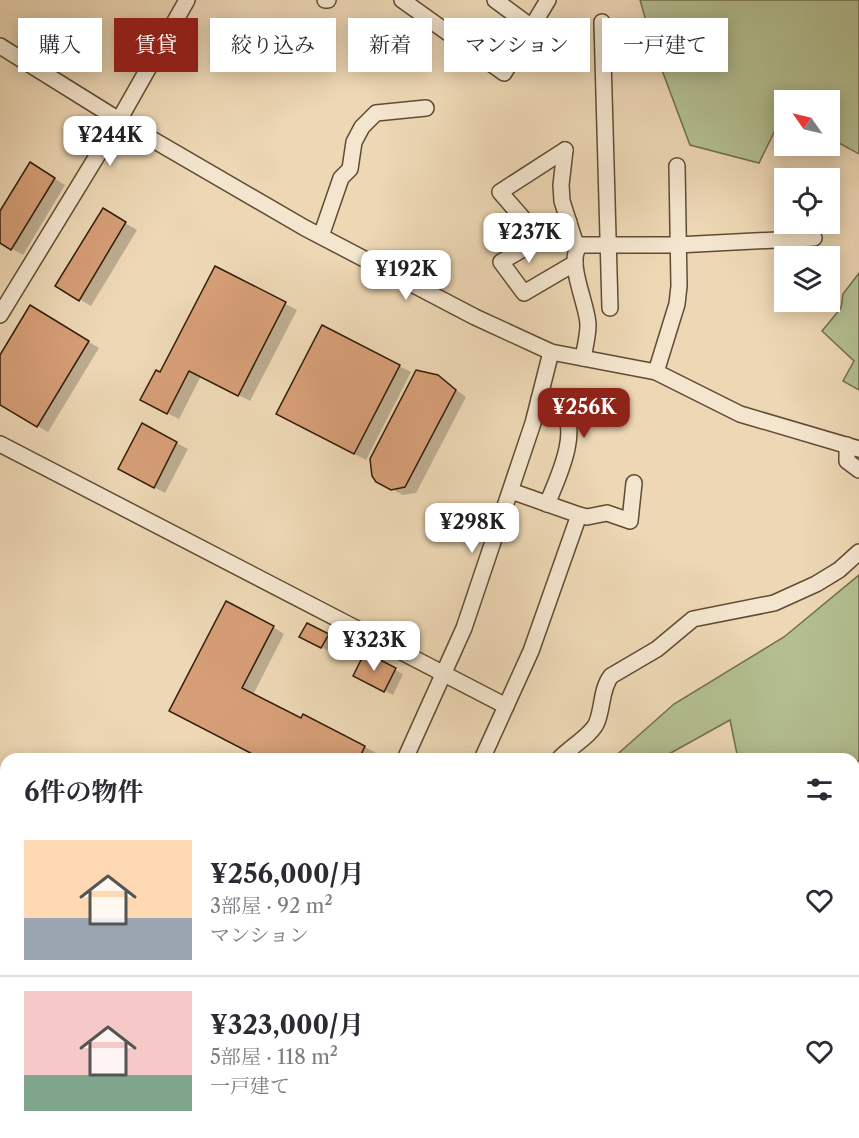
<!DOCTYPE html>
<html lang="ja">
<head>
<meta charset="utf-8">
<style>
	:root { --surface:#fff; --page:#f7f7f7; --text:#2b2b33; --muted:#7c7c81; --line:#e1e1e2; --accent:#8f2418 }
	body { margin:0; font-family:"Libre Caslon Text","Noto Serif JP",serif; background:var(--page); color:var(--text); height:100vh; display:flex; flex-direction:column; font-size:22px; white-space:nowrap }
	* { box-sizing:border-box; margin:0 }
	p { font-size:20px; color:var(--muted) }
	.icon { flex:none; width:33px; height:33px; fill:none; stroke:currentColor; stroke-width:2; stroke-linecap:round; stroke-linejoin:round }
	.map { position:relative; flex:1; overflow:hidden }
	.drawer { position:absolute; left:0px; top:753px; width:860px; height:386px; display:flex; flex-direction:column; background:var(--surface); border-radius:18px 18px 0 0; box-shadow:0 3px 15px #0003 }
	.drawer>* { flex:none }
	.banner { position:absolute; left:18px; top:18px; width:824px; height:54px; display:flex; gap:12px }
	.needle { width:39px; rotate:304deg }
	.controls { position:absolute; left:774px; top:90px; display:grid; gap:12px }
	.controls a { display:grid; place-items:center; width:66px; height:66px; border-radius:0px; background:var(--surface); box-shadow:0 3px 15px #0003; font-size:30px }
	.price { position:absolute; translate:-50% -51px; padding:0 14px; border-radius:12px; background:#fff; color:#222; font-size:20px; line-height:39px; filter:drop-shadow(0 2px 3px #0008) }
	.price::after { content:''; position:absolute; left:50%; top:36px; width:18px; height:14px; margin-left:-9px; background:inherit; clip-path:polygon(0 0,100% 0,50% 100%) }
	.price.selected { background:var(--accent); color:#fff }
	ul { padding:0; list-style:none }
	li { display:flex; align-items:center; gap:18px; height:150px; padding:0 24px }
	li+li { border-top:2px solid var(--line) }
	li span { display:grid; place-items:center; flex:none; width:168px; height:120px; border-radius:0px; color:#555 }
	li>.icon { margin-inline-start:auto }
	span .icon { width:72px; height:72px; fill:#fffc; stroke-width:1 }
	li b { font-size:26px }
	h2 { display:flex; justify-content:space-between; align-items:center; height:72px; padding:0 24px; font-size:26px }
	.pill { padding:0 21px; border-radius:0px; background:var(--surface); box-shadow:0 3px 15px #0003; font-size:21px; line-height:54px }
	.pill.selected { background:var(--accent); color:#fff }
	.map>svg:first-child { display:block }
	.green { fill:#b3bf91; stroke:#726e4c; stroke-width:1.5 }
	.shadow { fill:#0003 }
	.building { fill:#d69e77; stroke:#311d06; stroke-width:1.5 }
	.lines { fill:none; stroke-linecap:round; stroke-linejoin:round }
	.minor-casing { stroke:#604c32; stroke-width:18 }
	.highway-casing { stroke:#311d06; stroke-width:26 }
	.minor { stroke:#f3e5ce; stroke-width:15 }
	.highway { stroke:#e6bc7a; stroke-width:22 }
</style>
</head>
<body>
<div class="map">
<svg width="859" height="1138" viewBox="0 0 859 1138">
	<rect width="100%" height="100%" fill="#edd7b4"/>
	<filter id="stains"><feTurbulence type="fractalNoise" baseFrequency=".00333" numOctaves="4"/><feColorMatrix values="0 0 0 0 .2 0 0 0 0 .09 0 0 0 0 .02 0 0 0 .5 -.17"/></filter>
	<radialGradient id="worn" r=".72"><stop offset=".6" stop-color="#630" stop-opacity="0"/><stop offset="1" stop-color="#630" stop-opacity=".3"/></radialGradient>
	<!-- green -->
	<g class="green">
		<polygon points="640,0 859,0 859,154 830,138 830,100 784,100 784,112 759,163 690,145 653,46"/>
		<polygon points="859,273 859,390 843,381 854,361 822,331 841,308 843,294"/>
		<polygon points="859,575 859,760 854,764 854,759 738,759 730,720 660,759 612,759 674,704 784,637"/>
	</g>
	<!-- shadow -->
	<g class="shadow">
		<polygon points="30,164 65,185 23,255 0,242 0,214"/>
		<polygon points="103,210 137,230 91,306 57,286"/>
		<polygon points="215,268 297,310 250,401 201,376 179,419 153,406 160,374"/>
		<polygon points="31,307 99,348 48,432 0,404 0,358"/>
		<polygon points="399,366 411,372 366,460 289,420"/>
		<polygon points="438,377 466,397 416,493 403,495 377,481"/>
		<polygon points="143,425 188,449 165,493 131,475"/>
		<polygon points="307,625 333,638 327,650 301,636"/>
		<polygon points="273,627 284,634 253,695 302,720 304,716 365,747 376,753 373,759 264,759 182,717"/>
		<polygon points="395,670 403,674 393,695 363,680"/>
		<polygon points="0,912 6,914 6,945 0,942"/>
		<polygon points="159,1133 170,1138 156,1138"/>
	</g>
	<!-- building -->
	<g class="building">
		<polygon points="30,162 55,178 11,250 0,243 0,211"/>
		<polygon points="103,208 126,222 79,301 55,286"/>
		<polygon points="215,266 286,302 238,396 189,371 167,414 140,400 156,370 160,372"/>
		<polygon points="30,305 89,341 37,427 0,405 0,355"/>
		<polygon points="322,325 400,365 354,454 276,414"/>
		<polygon points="416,370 438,375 456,390 405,487 391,490 376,482 372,476 370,459"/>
		<polygon points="142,423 177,442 154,488 118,469"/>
		<polygon points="226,601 274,626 242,688 301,718 303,714 365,746 359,759 262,759 169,711"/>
		<polygon points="307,623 329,634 321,648 299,637"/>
		<polygon points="365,652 396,668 384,692 353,676"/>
	</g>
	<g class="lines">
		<defs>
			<g id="minor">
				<polyline points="325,0 328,0"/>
				<polyline points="402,0 504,73 548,0"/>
				<polyline points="495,0 533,28"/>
				<polyline points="602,22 610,308"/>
				<polyline points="0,46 119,120 305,228 475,317 551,352 656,372 740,414 859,449"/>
				<polyline points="565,150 561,185 562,201 577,248"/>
				<polyline points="569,222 501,262 524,293 575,263"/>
				<polyline points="321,236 341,178 350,169 354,142 362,127 376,113 426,108"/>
				<polyline points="540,238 500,192 565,150"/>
				<polyline points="0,315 119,120 187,0"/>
				<path d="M583 358C585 347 588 336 588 325 588 305 564 258 581 245H677L814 238"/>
				<polyline points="656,372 677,304 679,286 677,166"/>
				<path d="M539 399C545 401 552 403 557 406 585 424 556 482 547 504"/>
				<polyline points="0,444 506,706"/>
				<polyline points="847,445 847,461 859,470"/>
				<polyline points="579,515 587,517 607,513 630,521 634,483"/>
				<polyline points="405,759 464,628 533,423 551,352"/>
				<polyline points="482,759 531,651 579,515 511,491"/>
				<path d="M559 759C569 748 593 734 597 722 603 707 601 689 611 676L657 649 693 619 774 603 816 584 839 570 859 552"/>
				<polyline points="854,807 859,804"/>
				<polyline points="0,848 6,852"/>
				<polyline points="854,873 859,870"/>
				<polyline points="854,917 859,927"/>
				<polyline points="854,1086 859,1085"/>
				<polyline points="509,1132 511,1138"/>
				<polyline points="570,1132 572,1138"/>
				<polyline points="674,1132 677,1138"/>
				<polyline points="777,1132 806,1138"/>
				<polyline points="362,1138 368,1132"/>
				<polyline points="739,1138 741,1132"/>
			</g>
			<g id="highway">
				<polyline points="0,1015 6,1018"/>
				<polyline points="0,1034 6,1037"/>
				<polyline points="208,1132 220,1138"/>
				<polyline points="251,1132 263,1138"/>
			</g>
		</defs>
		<!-- minor casing -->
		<use href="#minor" class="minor-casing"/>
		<!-- highway casing -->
		<use href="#highway" class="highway-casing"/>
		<!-- minor -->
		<use href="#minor" class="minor"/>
		<!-- highway -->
		<use href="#highway" class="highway"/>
	</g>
	<rect width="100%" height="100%" filter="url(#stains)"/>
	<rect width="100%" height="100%" fill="url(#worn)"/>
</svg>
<div class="controls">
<a><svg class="needle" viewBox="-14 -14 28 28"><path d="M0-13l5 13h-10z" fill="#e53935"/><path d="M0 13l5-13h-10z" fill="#7c7c81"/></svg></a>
<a><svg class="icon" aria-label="locate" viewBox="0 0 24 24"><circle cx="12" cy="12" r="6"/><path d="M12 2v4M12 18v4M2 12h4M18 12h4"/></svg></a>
<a><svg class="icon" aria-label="layers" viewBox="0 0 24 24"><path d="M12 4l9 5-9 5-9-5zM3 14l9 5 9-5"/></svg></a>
</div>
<b class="price" style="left:110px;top:167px">¥244K</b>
<b class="price" style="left:529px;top:264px">¥237K</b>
<b class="price" style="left:406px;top:301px">¥192K</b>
<b class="price selected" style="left:584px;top:439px">¥256K</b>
<b class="price" style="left:472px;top:554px">¥298K</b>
<b class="price" style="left:374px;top:672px">¥323K</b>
<div class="banner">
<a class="pill">購入</a>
<a class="pill selected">賃貸</a>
<a class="pill">絞り込み</a>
<a class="pill">新着</a>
<a class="pill">マンション</a>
<a class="pill">一戸建て</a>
</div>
<section class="drawer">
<h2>6件の物件<svg class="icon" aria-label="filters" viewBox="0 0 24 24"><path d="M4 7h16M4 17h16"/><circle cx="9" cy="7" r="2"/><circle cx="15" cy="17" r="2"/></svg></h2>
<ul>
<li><span style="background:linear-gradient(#ffd9b3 65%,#9aa5b1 0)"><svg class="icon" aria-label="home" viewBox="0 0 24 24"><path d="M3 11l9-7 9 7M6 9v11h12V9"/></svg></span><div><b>¥256,000/月</b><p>3部屋 · 92 m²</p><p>マンション</p></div><svg class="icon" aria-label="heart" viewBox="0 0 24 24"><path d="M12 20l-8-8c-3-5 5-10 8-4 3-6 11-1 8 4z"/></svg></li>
<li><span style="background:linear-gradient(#f6c9c9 70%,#7fa58c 0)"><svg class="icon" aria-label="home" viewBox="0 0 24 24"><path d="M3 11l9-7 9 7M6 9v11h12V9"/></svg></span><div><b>¥323,000/月</b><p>5部屋 · 118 m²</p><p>一戸建て</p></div><svg class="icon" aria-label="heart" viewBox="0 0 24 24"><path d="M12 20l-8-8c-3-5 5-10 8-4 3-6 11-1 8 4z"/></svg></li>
</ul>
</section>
</div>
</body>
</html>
